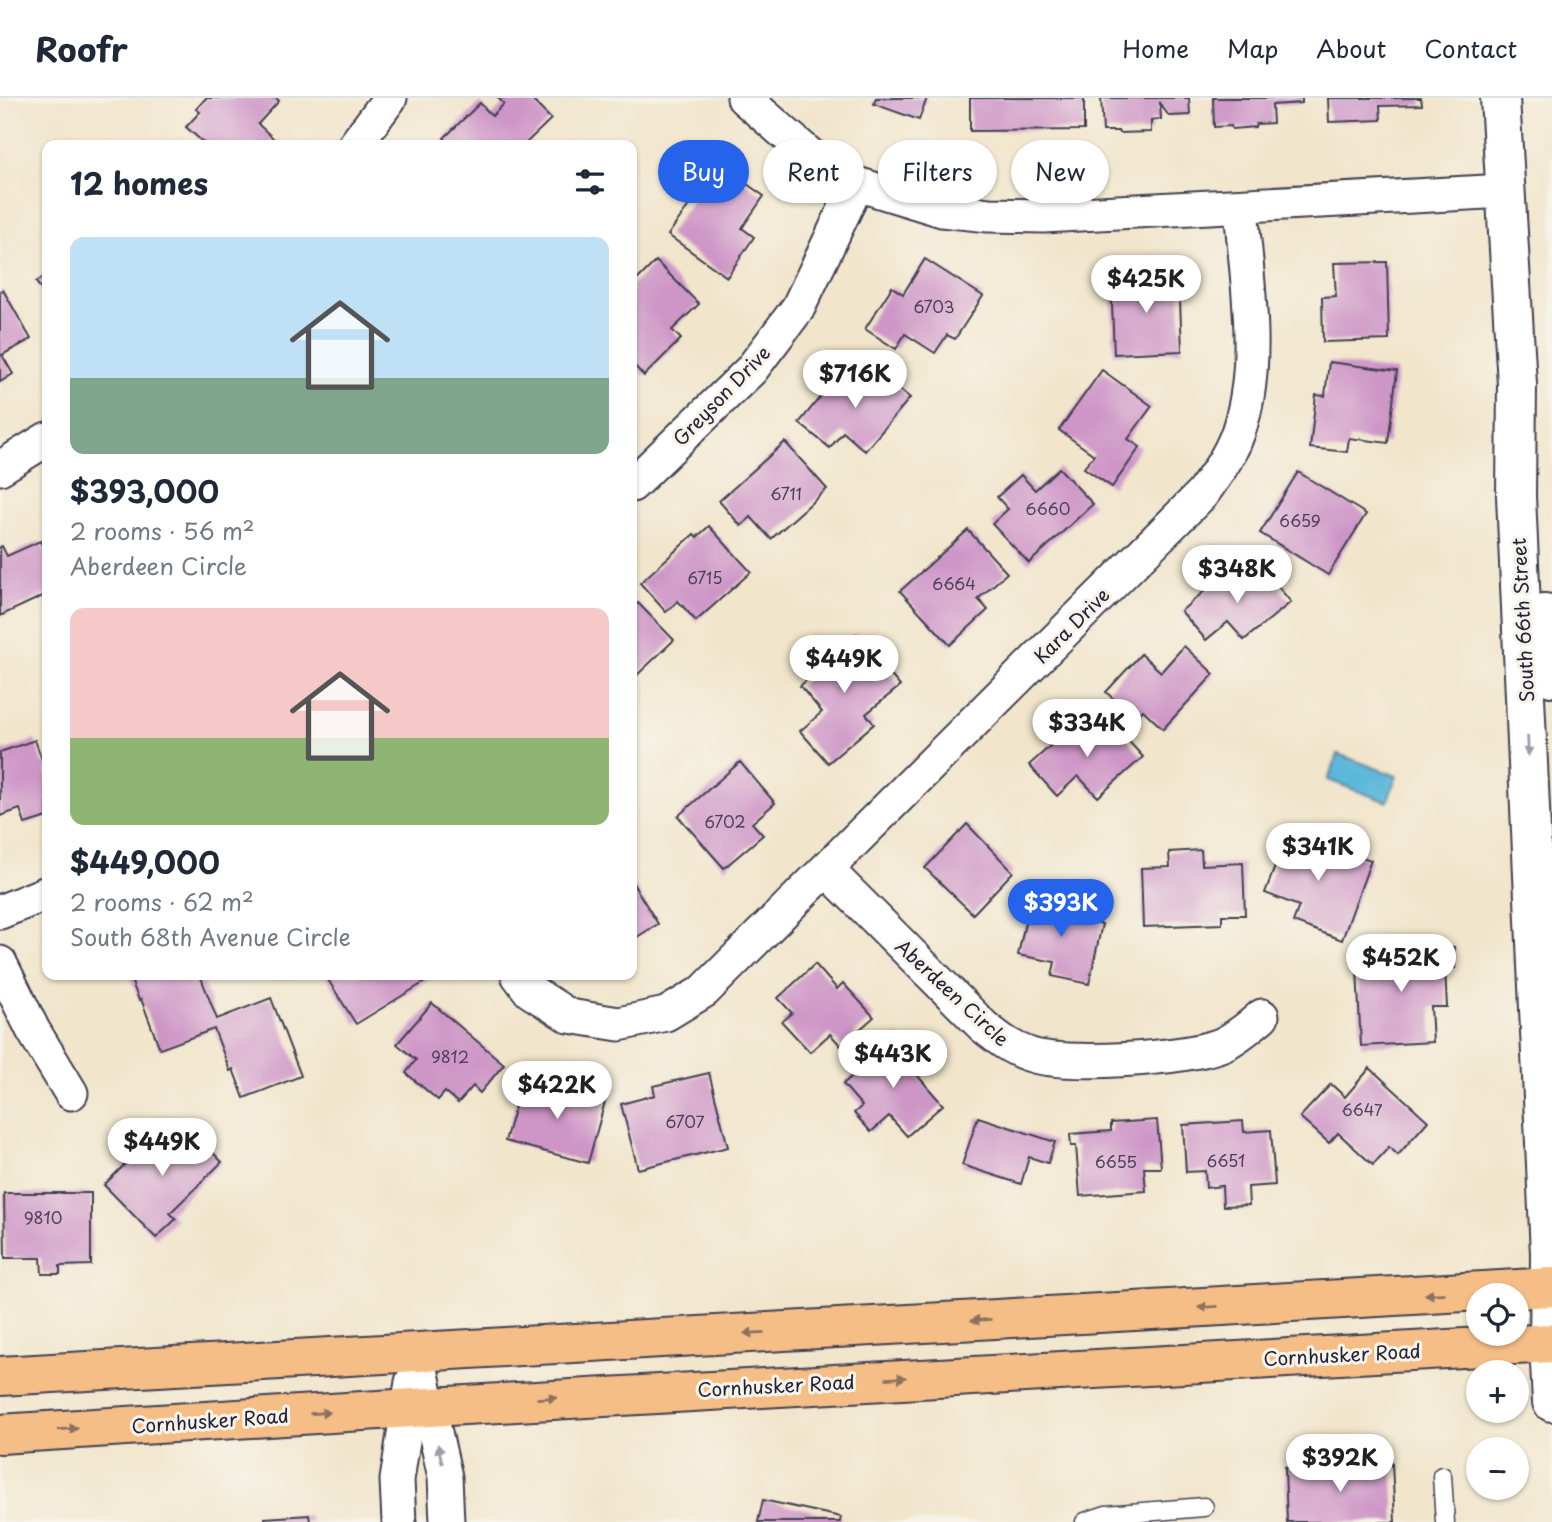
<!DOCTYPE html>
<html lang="en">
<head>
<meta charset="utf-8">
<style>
	:root { --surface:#fff; --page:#f2f2f3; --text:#1f2937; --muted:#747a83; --line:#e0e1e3; --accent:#2563eb }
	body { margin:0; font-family:"Playpen Sans",sans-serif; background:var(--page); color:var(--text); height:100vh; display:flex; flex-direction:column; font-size:26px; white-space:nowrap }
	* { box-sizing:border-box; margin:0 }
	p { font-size:23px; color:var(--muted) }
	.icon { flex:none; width:38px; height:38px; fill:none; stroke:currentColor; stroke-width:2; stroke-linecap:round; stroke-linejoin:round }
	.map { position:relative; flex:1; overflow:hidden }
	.drawer { position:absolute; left:42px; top:42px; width:595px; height:840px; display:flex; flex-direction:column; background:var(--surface); border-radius:14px; box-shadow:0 2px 5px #0004 }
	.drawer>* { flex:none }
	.hud { position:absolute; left:658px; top:42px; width:665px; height:63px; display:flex; gap:14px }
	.tools { position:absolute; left:1466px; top:1185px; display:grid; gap:14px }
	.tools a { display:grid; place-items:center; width:63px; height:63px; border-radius:50%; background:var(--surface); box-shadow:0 2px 5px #0004; font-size:35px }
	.price { position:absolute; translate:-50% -60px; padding:0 16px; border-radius:24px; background:#fff; color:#222; font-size:23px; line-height:46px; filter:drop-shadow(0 2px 4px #0008) }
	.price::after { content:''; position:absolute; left:50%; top:42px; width:21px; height:16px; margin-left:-10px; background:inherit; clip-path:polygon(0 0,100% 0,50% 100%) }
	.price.current { background:var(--accent); color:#fff }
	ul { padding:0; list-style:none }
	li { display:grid; align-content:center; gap:14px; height:371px; padding:0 28px }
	li span { display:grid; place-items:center; height:217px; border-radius:14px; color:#555 }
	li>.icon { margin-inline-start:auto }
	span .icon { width:126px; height:126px; fill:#fffc; stroke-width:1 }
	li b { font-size:30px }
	h2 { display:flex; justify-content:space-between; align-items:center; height:84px; padding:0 28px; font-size:30px }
	.chip { padding:0 24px; border-radius:32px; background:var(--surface); box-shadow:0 2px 5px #0004; font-size:24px; line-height:63px }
	.chip.current { background:var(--accent); color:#fff }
	header { display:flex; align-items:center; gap:42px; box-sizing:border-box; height:98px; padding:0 35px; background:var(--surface); border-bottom:2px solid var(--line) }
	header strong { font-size:33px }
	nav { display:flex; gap:38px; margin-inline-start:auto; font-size:24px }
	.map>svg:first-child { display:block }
	.water { fill:#5cb8da; stroke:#3f6d8a; stroke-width:2 }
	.building { fill:#ce96c7 }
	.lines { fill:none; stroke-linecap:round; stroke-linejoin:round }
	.service-casing { stroke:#413f51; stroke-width:21 }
	.minor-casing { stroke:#413f51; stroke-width:37 }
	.tertiary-casing { stroke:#413f51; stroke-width:42 }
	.primary-casing { stroke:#413f51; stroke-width:42 }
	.service { stroke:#fff; stroke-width:18 }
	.minor { stroke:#fff; stroke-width:33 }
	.tertiary { stroke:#fff; stroke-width:38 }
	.primary { stroke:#f6be87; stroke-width:38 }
	.oneway { fill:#9c9ca7 }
	.oneway2 { fill:#8c7061 }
	.labels { text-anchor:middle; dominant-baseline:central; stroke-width:6; stroke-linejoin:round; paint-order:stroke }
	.number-label { font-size:16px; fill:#4d3f5e }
	.street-label { font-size:19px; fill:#22223b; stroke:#f7f3e8 }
</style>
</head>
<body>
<header>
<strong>Roofr</strong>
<nav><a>Home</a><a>Map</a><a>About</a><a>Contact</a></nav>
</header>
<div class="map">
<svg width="1552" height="1424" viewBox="0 0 1552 1424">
	<rect width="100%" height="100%" fill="#f7f3e8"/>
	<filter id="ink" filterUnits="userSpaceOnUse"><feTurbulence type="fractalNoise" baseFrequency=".0143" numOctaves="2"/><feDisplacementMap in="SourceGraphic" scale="14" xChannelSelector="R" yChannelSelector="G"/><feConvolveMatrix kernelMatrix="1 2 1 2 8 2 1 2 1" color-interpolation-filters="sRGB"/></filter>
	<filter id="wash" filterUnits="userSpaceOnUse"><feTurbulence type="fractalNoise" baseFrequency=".00686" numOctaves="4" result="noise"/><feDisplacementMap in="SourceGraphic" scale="28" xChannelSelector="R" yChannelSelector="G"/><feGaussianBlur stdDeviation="1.57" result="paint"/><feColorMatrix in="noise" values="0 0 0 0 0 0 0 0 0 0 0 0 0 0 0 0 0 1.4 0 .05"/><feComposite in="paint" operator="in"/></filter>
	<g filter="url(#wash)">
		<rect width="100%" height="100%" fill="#f1e5cb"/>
		<!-- water -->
		<polygon class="water" points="1338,656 1397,678 1387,704 1328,682"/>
		<g id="blocks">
			<!-- building -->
			<g class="building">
				<polygon points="206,0 276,0 279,3 258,26 274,41 269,47 206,47 186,29 200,14 196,11"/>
				<polygon points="498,0 530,0 551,21 524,47 451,47 444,40 480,5 492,18 504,6"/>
				<polygon points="876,0 927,0 919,22 874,6"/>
				<polygon points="970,0 1084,0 1084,32 970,33"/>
				<polygon points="1101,0 1189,0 1190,17 1169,18 1160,6 1161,21 1151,22 1151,34 1119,35 1118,33 1103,33"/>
				<polygon points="1213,0 1302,0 1302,5 1272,7 1273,25 1256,26 1255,29 1232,31 1231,28 1214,29"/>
				<polygon points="1328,0 1421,0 1422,7 1380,8 1381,22 1329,24"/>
				<polygon points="718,66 764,98 742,130 754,139 727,179 668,137"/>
				<polygon points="925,161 983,198 955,241 947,237 935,255 905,236 896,251 865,231 892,189 903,196"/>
				<polygon points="656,163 699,206 672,232 681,241 644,278 632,265 632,187"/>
				<polygon points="1387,164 1389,242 1323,244 1322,199 1336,198 1334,165"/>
				<polygon points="47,177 47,200 36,184"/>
				<polygon points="1179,178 1182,253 1114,256 1111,181"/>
				<polygon points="3,192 31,241 2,257 13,276 0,284 0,193"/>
				<polygon points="1329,264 1397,273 1388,345 1349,340 1347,354 1310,350 1316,297 1325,298"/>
				<polygon points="872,269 910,300 865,353 843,334 830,350 799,325 838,277 854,290"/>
				<polygon points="1102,272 1152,308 1128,341 1140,349 1112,389 1084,370 1094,357 1059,332"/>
				<polygon points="785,344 827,391 771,441 751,419 741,428 719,403"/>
				<polygon points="1059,370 1093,406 1029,465 992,426 1008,411 997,399 1021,377 1035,392"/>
				<polygon points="1298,374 1366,416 1328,477 1260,435"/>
				<polygon points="709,428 751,474 696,523 678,503 666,514 640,485 694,436 697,439"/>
				<polygon points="968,432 1007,475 978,501 988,512 950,547 900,493"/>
				<polygon points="40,443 47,457 47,496 0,518 0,449 2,448 7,458"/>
				<polygon points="1264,472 1291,504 1244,542 1228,524 1206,542 1181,513 1220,480 1225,486 1240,474 1249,485"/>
				<polygon points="638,505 674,542 632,582 632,511"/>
				<polygon points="856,536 900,588 866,616 874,626 828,665 800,633 822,614 800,588 816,574 805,561 827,543 836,553"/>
				<polygon points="1184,548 1214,576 1163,631 1143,612 1135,621 1106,594 1141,556 1161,574"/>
				<polygon points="1105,617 1143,659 1098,699 1078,678 1057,698 1029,667 1067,633 1076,643"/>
				<polygon points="35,642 44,667 47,666 47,719 25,726 20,711 0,718 0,654"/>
				<polygon points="740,664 775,705 752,725 763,737 724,770 678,718"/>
				<polygon points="967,726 1013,774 973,816 925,770"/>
				<polygon points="1288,734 1371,762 1342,842 1293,824 1299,808 1265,795"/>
				<polygon points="1201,752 1202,767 1243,765 1245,817 1222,817 1222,826 1143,829 1141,770 1170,769 1169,754"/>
				<polygon points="632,784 658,826 632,842"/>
				<polygon points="1061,799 1082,804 1079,820 1102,826 1089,886 1052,878 1055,864 1018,857 1030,802 1059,808"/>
				<polygon points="1454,849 1455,870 1445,870 1447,909 1431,909 1433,944 1361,948 1357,872 1361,872 1360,853"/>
				<polygon points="815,866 837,891 843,885 874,919 841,948 830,936 810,954 782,924 792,915 778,900"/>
				<polygon points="129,877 200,877 217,921 271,900 301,978 244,1000 233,971 230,973 214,931 160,951 141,901 139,902"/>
				<polygon points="325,877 432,877 433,879 356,926"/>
				<polygon points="432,905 504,966 480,995 473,988 458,1005 445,994 438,1002 406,975 416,962 397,946"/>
				<polygon points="897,938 925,970 917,977 943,1007 907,1038 889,1018 871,1034 854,1015 862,1008 843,986"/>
				<polygon points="1370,970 1428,1023 1398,1057 1389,1049 1373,1067 1338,1035 1329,1045 1300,1019 1331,986 1345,999"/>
				<polygon points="709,975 728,1049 638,1071 621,1006 655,997 653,988"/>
				<polygon points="537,981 606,1000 588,1065 505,1043 520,991 533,994"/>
				<polygon points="978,1019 1055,1044 1048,1065 1029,1059 1021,1086 962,1067"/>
				<polygon points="1157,1022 1161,1070 1144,1070 1146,1093 1080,1098 1076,1048 1071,1048 1070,1036 1111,1033 1111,1025"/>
				<polygon points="1243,1023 1244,1034 1271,1032 1275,1087 1248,1089 1249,1107 1223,1108 1222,1088 1206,1090 1205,1073 1186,1074 1183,1027"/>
				<polygon points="163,1029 176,1043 189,1030 222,1064 170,1115 176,1121 156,1140 104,1087"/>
				<polygon points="4,1095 91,1095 91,1167 60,1168 60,1176 42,1176 41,1160 5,1160"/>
				<polygon points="1392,1365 1395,1424 1287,1424 1285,1369"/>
				<polygon points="763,1402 841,1419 840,1424 758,1424"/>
				<polygon points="309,1417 310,1424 265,1424 265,1420"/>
			</g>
		</g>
	</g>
	<g filter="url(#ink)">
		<use href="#blocks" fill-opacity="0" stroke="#413f51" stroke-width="2"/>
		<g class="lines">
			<defs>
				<g id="service">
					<polyline points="1442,1378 1445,1424"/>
					<polyline points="1085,1424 1106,1417 1204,1409"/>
				</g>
				<g id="minor">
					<polyline points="744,0 811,58 857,86 942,112 989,117 1043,118 1505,93"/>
					<polyline points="355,47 390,0"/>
					<polyline points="0,370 47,341"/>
					<polyline points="632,387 751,272 798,210 857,86"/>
					<path d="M827 772 983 928C998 940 1010 950 1028 956 1062 969 1190 961 1223 946 1238 939 1250 928 1262 918"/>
					<polyline points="0,814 47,795"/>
					<polyline points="0,865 33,932 71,995"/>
					<path d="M518 877 530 893 569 918 619 926 666 916 704 893 1202 396C1218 374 1234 352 1241 325 1261 260 1246 176 1241 109"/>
					<polyline points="417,1254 445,1379 447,1424"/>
					<polyline points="399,1424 397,1382 412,1284"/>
				</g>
				<g id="tertiary">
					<polyline points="1500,0 1517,286 1516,398 1550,1156 1549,1246 1552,1304"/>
					<polyline points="1545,515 1552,579"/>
				</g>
				<g id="primary">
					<polyline points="0,1278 1552,1189"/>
					<path d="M0 1336C517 1302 1034 1273 1552 1245"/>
				</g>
			</defs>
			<!-- service casing -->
			<use href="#service" class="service-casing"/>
			<!-- minor casing -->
			<use href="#minor" class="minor-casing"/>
			<!-- tertiary casing -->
			<use href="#tertiary" class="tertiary-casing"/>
			<!-- primary casing -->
			<use href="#primary" class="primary-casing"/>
			<!-- service -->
			<use href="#service" class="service"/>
			<!-- minor -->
			<use href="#minor" class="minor"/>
			<!-- tertiary -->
			<use href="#tertiary" class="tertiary"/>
			<!-- primary -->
			<use href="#primary" class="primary"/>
		</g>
		<!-- one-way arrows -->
		<defs><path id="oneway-solid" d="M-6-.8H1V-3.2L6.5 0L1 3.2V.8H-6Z" transform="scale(1.75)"/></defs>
		<g class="oneway">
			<use href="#oneway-solid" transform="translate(1528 648) rotate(88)"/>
			<use href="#oneway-solid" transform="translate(440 1356) rotate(-103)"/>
		</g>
		<g class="oneway2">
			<use href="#oneway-solid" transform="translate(1435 1196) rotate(177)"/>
			<use href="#oneway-solid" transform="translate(1208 1209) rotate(177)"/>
			<use href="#oneway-solid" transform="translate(981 1222) rotate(177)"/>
			<use href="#oneway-solid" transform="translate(754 1235) rotate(177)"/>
			<use href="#oneway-solid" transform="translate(896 1280) rotate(-3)"/>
			<use href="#oneway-solid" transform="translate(547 1300) rotate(-3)"/>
			<use href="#oneway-solid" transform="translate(320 1315) rotate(-4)"/>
			<use href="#oneway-solid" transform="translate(68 1331) rotate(-4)"/>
		</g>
	</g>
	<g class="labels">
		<!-- number labels -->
		<g class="number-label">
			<text x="934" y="208">6703</text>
			<text x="786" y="395">6711</text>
			<text x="1048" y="410">6660</text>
			<text x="1300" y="422">6659</text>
			<text x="705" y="479">6715</text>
			<text x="954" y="485">6664</text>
			<text x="725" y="723">6702</text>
			<text x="450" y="958">9812</text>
			<text x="1362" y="1011">6647</text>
			<text x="685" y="1023">6707</text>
			<text x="1226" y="1062">6651</text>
			<text x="1116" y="1063">6655</text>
			<text x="43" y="1119">9810</text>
		</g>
		<!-- street labels -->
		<g class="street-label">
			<text transform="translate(721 297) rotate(-46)">Greyson Drive</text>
			<text transform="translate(1522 522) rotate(-93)">South 66th Street</text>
			<text transform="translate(1071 527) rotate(-45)">Kara Drive</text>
			<text transform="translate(953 894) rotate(43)">Aberdeen Circle</text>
			<text transform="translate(1342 1256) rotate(-3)">Cornhusker Road</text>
			<text transform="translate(776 1287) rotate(-3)">Cornhusker Road</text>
			<text transform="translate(210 1322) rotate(-4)">Cornhusker Road</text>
		</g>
	</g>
</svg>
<div class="tools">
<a><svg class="icon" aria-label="locate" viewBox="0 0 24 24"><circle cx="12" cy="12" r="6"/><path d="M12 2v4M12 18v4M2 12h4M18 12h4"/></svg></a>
<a>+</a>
<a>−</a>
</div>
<b class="price" style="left:1146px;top:217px">$425K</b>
<b class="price" style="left:855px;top:312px">$716K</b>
<b class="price" style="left:1237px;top:507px">$348K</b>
<b class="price" style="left:844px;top:597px">$449K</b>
<b class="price" style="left:1087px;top:661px">$334K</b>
<b class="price" style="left:1318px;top:785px">$341K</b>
<b class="price current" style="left:1061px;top:841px">$393K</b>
<b class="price" style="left:1401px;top:896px">$452K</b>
<b class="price" style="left:893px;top:992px">$443K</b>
<b class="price" style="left:557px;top:1023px">$422K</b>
<b class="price" style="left:162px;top:1080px">$449K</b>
<b class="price" style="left:1340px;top:1396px">$392K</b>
<div class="hud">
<a class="chip current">Buy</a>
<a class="chip">Rent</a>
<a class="chip">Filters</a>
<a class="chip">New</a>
</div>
<section class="drawer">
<h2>12 homes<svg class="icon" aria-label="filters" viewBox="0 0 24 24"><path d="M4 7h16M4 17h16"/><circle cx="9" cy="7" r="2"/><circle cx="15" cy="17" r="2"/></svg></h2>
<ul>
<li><span style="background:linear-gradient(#bfe0f5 65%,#7fa58c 0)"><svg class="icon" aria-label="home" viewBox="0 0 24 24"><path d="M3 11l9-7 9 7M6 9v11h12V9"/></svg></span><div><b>$393,000</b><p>2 rooms · 56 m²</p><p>Aberdeen Circle</p></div></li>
<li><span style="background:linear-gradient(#f6c9c9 60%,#8fb573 0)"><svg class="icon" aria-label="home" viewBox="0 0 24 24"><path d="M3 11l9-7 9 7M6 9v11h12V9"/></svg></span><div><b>$449,000</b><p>2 rooms · 62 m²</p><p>South 68th Avenue Circle</p></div></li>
</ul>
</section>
</div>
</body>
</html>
